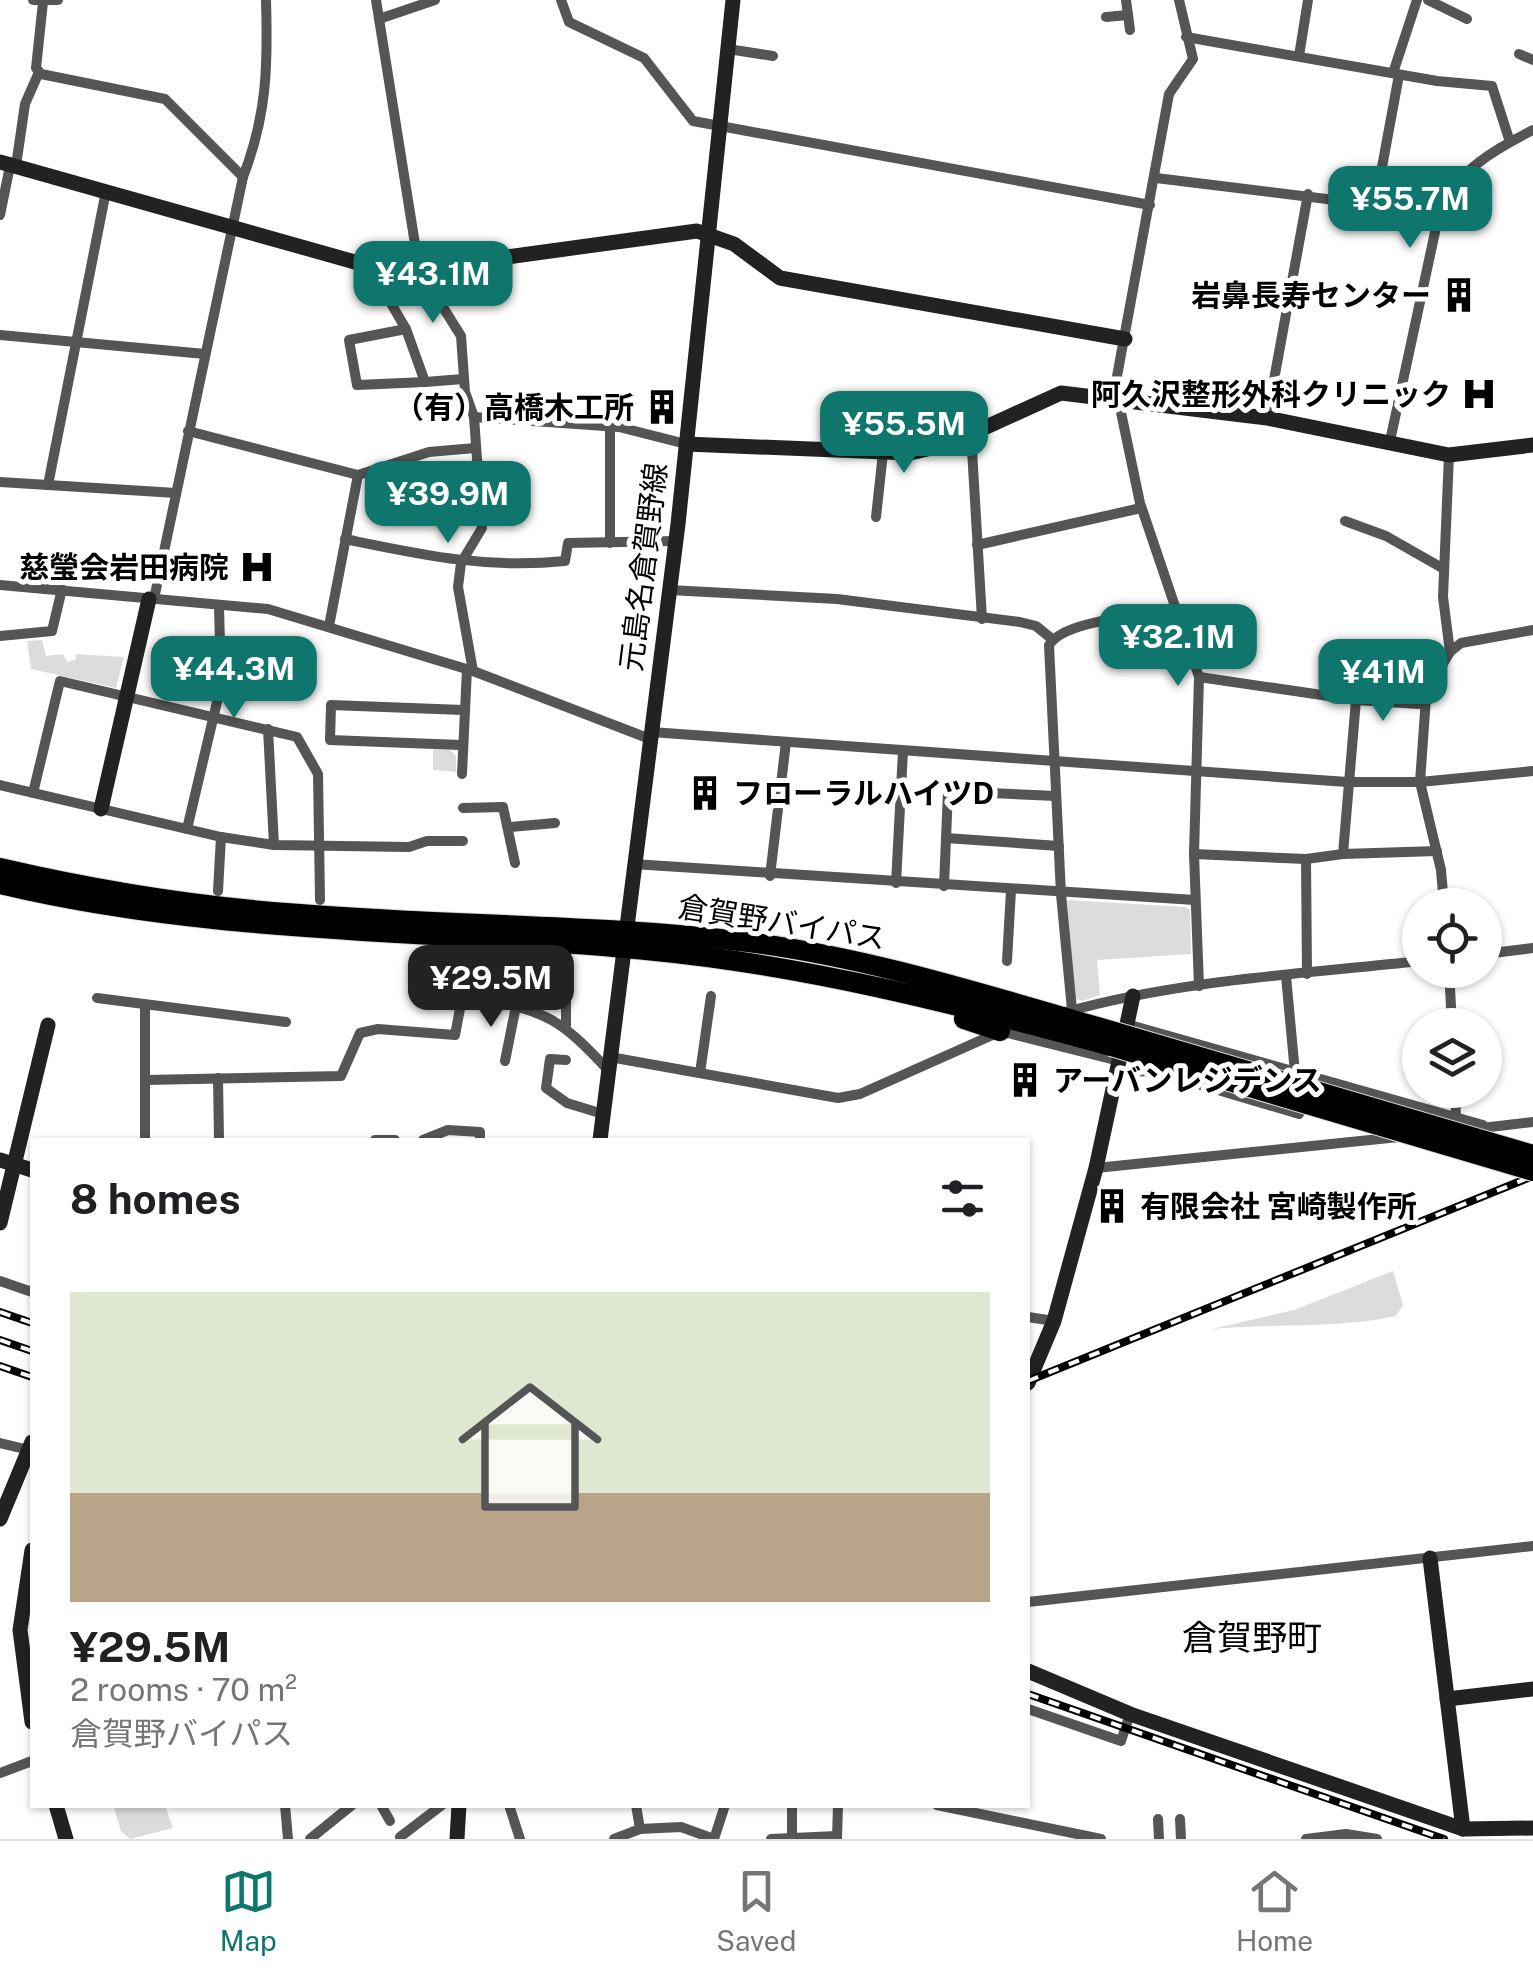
<!DOCTYPE html>
<html lang="en">
<head>
<meta charset="utf-8">
<style>
	:root { --surface:#fff; --page:#f2f2f2; --text:#202124; --muted:#757577; --line:#e0e0e0; --accent:#0f766e }
	body { margin:0; font-family:"Public Sans","Noto Sans JP",sans-serif; background:var(--page); color:var(--text); height:100vh; display:flex; flex-direction:column; font-size:38px; white-space:nowrap }
	* { box-sizing:border-box; margin:0 }
	p { font-size:32px; color:var(--muted) }
	.icon { flex:none; width:55px; height:55px; fill:none; stroke:currentColor; stroke-width:2; stroke-linecap:round; stroke-linejoin:round }
	.map { position:relative; flex:1; overflow:hidden }
	.details { position:absolute; left:30px; top:1138px; width:1000px; height:670px; display:flex; flex-direction:column; background:var(--surface); border-radius:0px; box-shadow:0 2px 8px #0004 }
	.details>* { flex:none }
	.controls { position:absolute; left:1402px; top:888px; display:grid; gap:20px }
	.controls a { display:grid; place-items:center; width:100px; height:100px; border-radius:50%; background:var(--surface); box-shadow:0 2px 8px #0004; font-size:50px }
	.price { position:absolute; translate:-50% -85px; padding:0 22px; border-radius:20px; background:var(--accent); color:#fff; font-size:32px; line-height:65px; filter:drop-shadow(0 2px 5px #0008) }
	.price::after { content:''; position:absolute; left:50%; top:60px; width:30px; height:22px; margin-left:-15px; background:inherit; clip-path:polygon(0 0,100% 0,50% 100%) }
	.price.current { background:#222; color:#fff }
	ul { padding:0; list-style:none }
	li { display:grid; align-content:center; gap:20px; height:530px; padding:0 40px }
	li span { display:grid; place-items:center; height:310px; border-radius:0px; color:#555 }
	li>.icon { margin-inline-start:auto }
	span .icon { width:180px; height:180px; fill:#fffc; stroke-width:1 }
	li b { font-size:42px }
	h2 { display:flex; justify-content:space-between; align-items:center; height:120px; padding:0 40px; font-size:42px }
	.tab-bar { display:flex; justify-content:space-around; align-items:center; height:140px; border-top:2px solid var(--line); background:var(--surface); font-size:28px; color:var(--muted) }
	.tab-bar a { display:grid; justify-items:center; gap:5px }
	.tab-bar .current { color:var(--accent) }
	.map>svg:first-child { display:block }
	.green { fill:#dcdcdc }
	.lines { fill:none; stroke-linecap:round; stroke-linejoin:round }
	.highway-casing { stroke:#dbdbdb; stroke-width:22 }
	.street { stroke:#555; stroke-width:10 }
	.secondary { stroke:#222; stroke-width:15 }
	.highway { stroke:#000; stroke-width:20 }
	.rail-casing { stroke:#000; stroke-width:8 }
	.rail { stroke:#fff; stroke-width:4; stroke-dasharray:11; stroke-linecap:butt }
	.highway-bridge-casing { stroke:#dbdbdb; stroke-width:22; stroke-linecap:butt }
	.highway-bridge { stroke:#000; stroke-width:20 }
	.labels { text-anchor:middle; dominant-baseline:central; stroke-width:10; stroke-linejoin:round; paint-order:stroke }
	.poi-label { font-size:30px; font-weight:bold; fill:#000; stroke:#fff; text-anchor:end }
	.street-label { font-size:30px; fill:#000; stroke:#fff }
	.quarter-label { font-size:35px; fill:#000; stroke:#fff }
</style>
</head>
<body>
<div class="map">
<svg width="1533" height="1839" viewBox="0 0 1533 1839">
	<rect width="100%" height="100%" fill="#fff"/>
	<!-- green -->
	<g class="green">
		<polygon points="42,640 46,656 63,654 67,662 75,660 76,654 124,657 116,688 31,669 27,641"/>
		<polygon points="433,749 450,750 456,756 456,772 433,770"/>
		<polygon points="1067,900 1186,907 1190,910 1191,954 1097,960 1100,995 1082,1001 1074,998"/>
		<path d="M1393 1271 1403 1305 1396 1316C1335 1329 1274 1323 1212 1329L1294 1310Z"/>
		<polygon points="113,1805 165,1805 173,1828 130,1839 121,1831"/>
	</g>
	<g class="lines">
		<defs>
			<g id="highway">
				<path d="M0 868C99 891 199 907 300 914 446 926 593 924 739 941 867 956 992 997 1115 1032"/>
				<path d="M0 884C213 935 429 929 646 950 805 965 957 1004 1111 1046"/>
				<polyline points="964,1019 1000,1031"/>
			</g>
		</defs>
		<!-- highway casing -->
		<use href="#highway" class="highway-casing"/>
		<!-- street -->
		<g class="street">
			<polyline points="33,0 58,0"/>
			<polyline points="376,0 419,269 461,336 465,392 474,417 619,427 686,444"/>
			<polyline points="561,0 569,22 644,58 693,121 1150,205"/>
			<polyline points="1126,0 1130,30"/>
			<polyline points="1428,0 1467,19"/>
			<polyline points="43,2 36,68 41,74 165,99 243,177"/>
			<polyline points="1106,17 1128,15"/>
			<polyline points="379,19 435,0"/>
			<polyline points="1186,37 1437,81 1492,86 1510,142"/>
			<polyline points="728,49 773,56"/>
			<polyline points="1519,54 1533,60"/>
			<polyline points="1299,56 1308,0"/>
			<polyline points="1393,73 1417,0"/>
			<polyline points="1156,178 1375,205 1399,75"/>
			<polyline points="0,215 10,166 17,159 25,104 39,72"/>
			<polyline points="369,266 406,329 425,382 463,379"/>
			<polyline points="406,329 349,340 357,385 425,382"/>
			<polyline points="0,335 205,354"/>
			<polyline points="1113,398 1169,94 1193,59 1179,0"/>
			<polyline points="1118,398 1140,503 1199,677 1194,854 1199,986"/>
			<polyline points="1267,418 1308,194"/>
			<polyline points="610,427 610,543"/>
			<polyline points="188,431 358,475 429,452 475,448"/>
			<polyline points="971,433 982,619"/>
			<path d="M1390 441 1440 209C1459 170 1495 149 1533 130"/>
			<polyline points="1449,455 1443,597 1450,652"/>
			<polyline points="0,482 176,493"/>
			<polyline points="48,485 106,191"/>
			<polyline points="876,517 883,453"/>
			<polyline points="1345,521 1386,536 1444,569"/>
			<path d="M345 539C423 555 485 569 565 561L568 543 676 541"/>
			<polyline points="977,545 1141,508"/>
			<polyline points="0,585 268,609 473,671 650,739"/>
			<polyline points="669,590 837,599 1020,622 1036,626 1052,639"/>
			<path d="M154 599 243 177C267 115 268 66 266 0"/>
			<polyline points="329,626 358,475"/>
			<polyline points="0,636 52,631 62,589"/>
			<polyline points="473,671 458,587 461,563 482,528 474,417"/>
			<polyline points="1199,677 1356,700 1419,704 1450,652 1461,643 1533,630"/>
			<polyline points="1426,698 1420,782 1441,870 1444,905"/>
			<polyline points="268,729 274,845"/>
			<polyline points="651,732 1347,782 1420,782 1533,771"/>
			<polyline points="461,745 330,740 331,705 463,710"/>
			<polyline points="462,774 467,669"/>
			<polyline points="0,785 221,837 274,845 409,847 427,841 463,841"/>
			<polyline points="33,793 60,681 297,737 318,774 320,900"/>
			<polyline points="463,808 503,807 515,863"/>
			<polyline points="510,827 555,823"/>
			<polyline points="187,829 221,685 219,606"/>
			<polyline points="946,838 1059,846"/>
			<polyline points="1194,854 1306,859 1343,854 1356,700"/>
			<polyline points="1343,854 1437,851"/>
			<polyline points="1306,859 1307,974"/>
			<polyline points="633,864 1195,900"/>
			<polyline points="770,876 786,742"/>
			<polyline points="896,883 903,751"/>
			<polyline points="944,886 948,791 1056,796"/>
			<polyline points="218,891 221,837"/>
			<path d="M464 939 466 986 471 995C546 1014 554 1012 608 1070"/>
			<polyline points="566,952 566,1025"/>
			<polyline points="1485,954 1533,948"/>
			<polyline points="1007,961 1011,890"/>
			<polyline points="1449,970 1452,1025"/>
			<polyline points="1286,976 1295,1073"/>
			<polyline points="97,998 286,1022"/>
			<polyline points="145,1006 145,1140"/>
			<path d="M1072 1010 1061 894 1049 645C1065 619 1147 615 1177 612"/>
			<path d="M1066 1012C1180 980 1302 974 1420 961"/>
			<polyline points="1130,1025 1483,1125"/>
			<polyline points="1000,1031 1119,1061"/>
			<polyline points="610,1057 838,1098 860,1094 997,1033"/>
			<polyline points="566,1060 550,1059 546,1088 567,1103 603,1114"/>
			<polyline points="505,1061 516,1006"/>
			<polyline points="1117,1072 1154,1071 1299,1114"/>
			<polyline points="700,1073 711,996"/>
			<polyline points="218,1078 219,1140"/>
			<polyline points="145,1080 341,1076 360,1033 378,1029 455,1035 463,993 468,991"/>
			<polyline points="1455,1090 1456,1117"/>
			<polyline points="1465,1130 1533,1122"/>
			<polyline points="375,1140 395,1140"/>
			<polyline points="423,1140 448,1130 480,1132 480,1140"/>
			<polyline points="1096,1168 1399,1137"/>
			<polyline points="0,1281 32,1292"/>
			<polyline points="1028,1317 1054,1321"/>
			<polyline points="0,1443 29,1450"/>
			<polyline points="1028,1602 1533,1546"/>
			<polyline points="1028,1709 1121,1741 1130,1714"/>
			<polyline points="0,1773 32,1761"/>
			<polyline points="285,1805 288,1839"/>
			<polyline points="381,1805 390,1821"/>
			<polyline points="509,1805 520,1839"/>
			<polyline points="636,1805 640,1829 681,1827 714,1839"/>
			<polyline points="937,1805 1101,1839"/>
			<polyline points="1158,1819 1159,1839"/>
			<polyline points="1180,1819 1181,1839"/>
			<polyline points="400,1837 442,1805"/>
			<polyline points="792,1838 792,1805"/>
			<polyline points="837,1838 838,1805"/>
			<polyline points="310,1839 352,1805"/>
			<polyline points="614,1839 640,1829"/>
			<polyline points="714,1839 725,1805"/>
			<polyline points="771,1839 837,1836"/>
			<polyline points="1306,1839 1346,1834 1377,1839"/>
		</g>
		<!-- secondary -->
		<g class="secondary">
			<polyline points="0,162 369,266 419,269 697,231 734,244 780,278 1125,339"/>
			<polyline points="686,444 910,453 949,444 1061,393 1267,418 1449,455 1533,445"/>
			<polyline points="101,809 149,599"/>
			<polyline points="600,1140 678,524 733,0"/>
			<polyline points="0,1160 32,1170"/>
			<polyline points="0,1223 48,1025"/>
			<polyline points="1028,1383 1054,1321 1096,1168 1133,996"/>
			<polyline points="0,1519 32,1442"/>
			<polyline points="32,1550 20,1630 32,1722"/>
			<polyline points="1430,1558 1463,1829"/>
			<polyline points="1028,1671 1130,1714 1463,1829 1533,1828"/>
			<polyline points="1447,1699 1533,1689"/>
			<polyline points="56,1805 66,1839"/>
			<polyline points="457,1839 459,1805"/>
		</g>
		<!-- highway -->
		<use href="#highway" class="highway"/>
		<defs>
			<g id="rail">
				<polyline points="0,1312 32,1323"/>
				<polyline points="0,1340 32,1351"/>
				<polyline points="0,1366 32,1377"/>
				<polyline points="1028,1381 1533,1176"/>
				<polyline points="1028,1694 1444,1839"/>
			</g>
		</defs>
		<!-- rail casing -->
		<use href="#rail" class="rail-casing"/>
		<!-- rail -->
		<use href="#rail" class="rail"/>
		<defs>
			<g id="highway-bridge">
				<polyline points="1115,1032 1533,1155"/>
				<polyline points="1111,1046 1533,1171"/>
			</g>
		</defs>
		<!-- highway-bridge casing -->
		<use href="#highway-bridge" class="highway-bridge-casing"/>
		<!-- highway-bridge -->
		<use href="#highway-bridge" class="highway-bridge"/>
	</g>
	<!-- icons -->
	<defs>
		<symbol id="building-bare" viewBox="-9 -9 18 18"><path d="M-4-6H4V6H1V3H-1V6H-4ZM-2.5-4.3h1.7v1.8h-1.7ZM.8-4.3h1.7v1.8H.8ZM-2.5-1h1.7V.8h-1.7ZM.8-1h1.7V.8H.8Z" fill="#000" stroke="#fff" stroke-width="2.5" paint-order="stroke"/></symbol>
		<symbol id="hospital-bare" viewBox="-9 -9 18 18"><path d="M-5-5h3v3.5h4V-5h3V5h-3V1.5h-4V5h-3Z" fill="#000" stroke="#fff" stroke-width="2.5" paint-order="stroke"/></symbol>
	</defs>
	<g fill-rule="evenodd">
		<use href="#building-bare" x="1434" y="270" width="50" height="50"/>
		<use href="#hospital-bare" x="1454" y="369" width="50" height="50"/>
		<use href="#building-bare" x="637" y="382" width="50" height="50"/>
		<use href="#hospital-bare" x="232" y="542" width="50" height="50"/>
		<use href="#building-bare" x="680" y="768" width="50" height="50"/>
		<use href="#building-bare" x="1000" y="1055" width="50" height="50"/>
		<use href="#building-bare" x="1087" y="1181" width="50" height="50"/>
	</g>
	<g class="labels">
		<!-- poi labels -->
		<g class="poi-label">
			<text x="1431" y="295">岩鼻長寿センター</text>
			<text x="1451" y="394">阿久沢整形外科クリニック</text>
			<text x="634" y="407">（有）高橋木工所</text>
			<text x="229" y="567">慈瑩会岩田病院</text>
			<text x="733" y="793" text-anchor="start">フローラルハイツD</text>
			<text x="1053" y="1080" text-anchor="start">アーバンレジデンス</text>
			<text x="1140" y="1206" text-anchor="start">有限会社 宮崎製作所</text>
		</g>
		<!-- street labels -->
		<g class="street-label">
			<text transform="translate(643 567) rotate(-83)">元島名倉賀野線</text>
			<text transform="translate(782 922) rotate(9)">倉賀野バイパス</text>
		</g>
		<!-- quarter labels -->
		<g class="quarter-label">
			<text x="1252" y="1637">倉賀野町</text>
		</g>
	</g>
</svg>
<div class="controls">
<a><svg class="icon" aria-label="locate" viewBox="0 0 24 24"><circle cx="12" cy="12" r="6"/><path d="M12 2v4M12 18v4M2 12h4M18 12h4"/></svg></a>
<a><svg class="icon" aria-label="layers" viewBox="0 0 24 24"><path d="M12 4l9 5-9 5-9-5zM3 14l9 5 9-5"/></svg></a>
</div>
<b class="price" style="left:1410px;top:251px">¥55.7M</b>
<b class="price" style="left:433px;top:326px">¥43.1M</b>
<b class="price" style="left:904px;top:476px">¥55.5M</b>
<b class="price" style="left:448px;top:546px">¥39.9M</b>
<b class="price" style="left:1178px;top:689px">¥32.1M</b>
<b class="price" style="left:234px;top:721px">¥44.3M</b>
<b class="price" style="left:1383px;top:724px">¥41M</b>
<b class="price current" style="left:491px;top:1030px">¥29.5M</b>
<section class="details">
<h2>8 homes<svg class="icon" aria-label="filters" viewBox="0 0 24 24"><path d="M4 7h16M4 17h16"/><circle cx="9" cy="7" r="2"/><circle cx="15" cy="17" r="2"/></svg></h2>
<ul>
<li><span style="background:linear-gradient(#dfe7d0 65%,#b9a48a 0)"><svg class="icon" aria-label="home" viewBox="0 0 24 24"><path d="M3 11l9-7 9 7M6 9v11h12V9"/></svg></span><div><b>¥29.5M</b><p>2 rooms · 70 m²</p><p>倉賀野バイパス</p></div></li>
</ul>
</section>
</div>
<nav class="tab-bar">
<a class="current"><svg class="icon" aria-label="map" viewBox="0 0 24 24"><path d="M3 6l6-2 6 2 6-2v14l-6 2-6-2-6 2zM9 4v14M15 6v14"/></svg>Map</a>
<a><svg class="icon" aria-label="saved" viewBox="0 0 24 24"><path d="M7 4h10v16l-5-4-5 4z"/></svg>Saved</a>
<a><svg class="icon" aria-label="home" viewBox="0 0 24 24"><path d="M3 11l9-7 9 7M6 9v11h12V9"/></svg>Home</a>
</nav>
</body>
</html>
